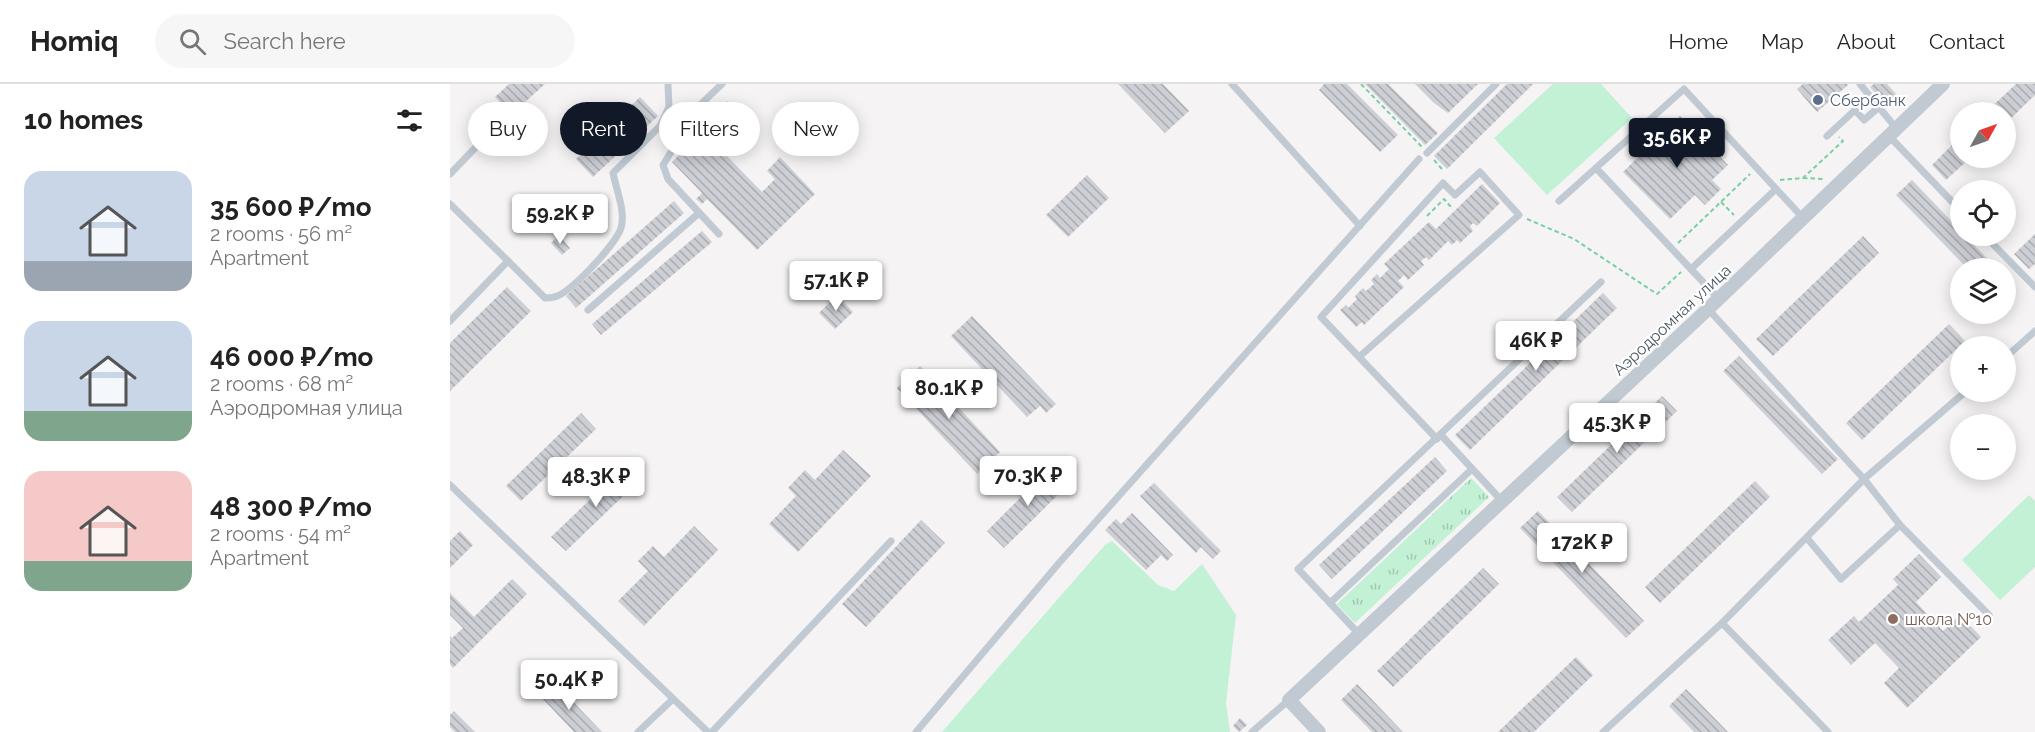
<!DOCTYPE html>
<html lang="en">
<head>
<meta charset="utf-8">
<style>
	:root { --surface:#fff; --page:#f6f6f6; --text:#222; --muted:#767676; --line:#e0e0e0; --accent:#111827 }
	body { margin:0; font-family:Raleway,sans-serif; background:var(--page); color:var(--text); height:100vh; display:flex; flex-direction:column; font-size:22px; white-space:nowrap }
	* { box-sizing:border-box; margin:0 }
	p { font-size:20px; color:var(--muted) }
	.icon { flex:none; width:33px; height:33px; fill:none; stroke:currentColor; stroke-width:2; stroke-linecap:round; stroke-linejoin:round }
	.map { position:relative; flex:1; overflow:hidden }
	.sheet { display:flex; flex-direction:column; background:var(--surface); width:450px }
	.sheet>* { flex:none }
	.top-card { position:absolute; left:18px; top:18px; width:570px; height:54px; display:flex; gap:12px }
	.needle { width:39px; rotate:50deg }
	.buttons { position:absolute; left:1500px; top:18px; display:grid; gap:12px }
	.buttons a { display:grid; place-items:center; width:66px; height:66px; border-radius:50%; background:var(--surface); box-shadow:0 3px 15px #0003; font-size:30px }
	.price { position:absolute; translate:-50% -51px; padding:0 14px; border-radius:6px; background:#fff; color:#222; font-size:20px; line-height:39px; filter:drop-shadow(0 2px 3px #0008) }
	.price::after { content:''; position:absolute; left:50%; top:36px; width:18px; height:14px; margin-left:-9px; background:inherit; clip-path:polygon(0 0,100% 0,50% 100%) }
	.price.on { background:var(--accent); color:#fff }
	ul { padding:0; list-style:none }
	li { display:flex; align-items:center; gap:18px; height:150px; padding:0 24px }
	li span { display:grid; place-items:center; flex:none; width:168px; height:120px; border-radius:18px; color:#555 }
	li>.icon { margin-inline-start:auto }
	span .icon { width:72px; height:72px; fill:#fffc; stroke-width:1 }
	li b { font-size:26px }
	h2 { display:flex; justify-content:space-between; align-items:center; height:72px; padding:0 24px; font-size:26px }
	.pill { padding:0 21px; border-radius:27px; background:var(--surface); box-shadow:0 3px 15px #0003; font-size:21px; line-height:54px }
	.pill.on { background:var(--accent); color:#fff }
	header { display:flex; align-items:center; gap:36px; box-sizing:border-box; height:84px; padding:0 30px; background:var(--surface); border-bottom:2px solid var(--line) }
	header strong { font-size:28px }
	nav { display:flex; gap:33px; margin-inline-start:auto; font-size:21px }
	.search { width:420px; height:54px; background:var(--page); display:flex; align-items:center; gap:15px; box-sizing:border-box; padding:0 21px; border-radius:33px; color:var(--muted); font-size:22px }
	main { display:flex; flex:1; min-height:0 }
	.map>svg:first-child { display:block }
	.grass { fill:url(#grass-tufts) }
	.green { fill:#c3f1d5 }
	.building { fill:url(#building-back-hatch) }
	.lines { fill:none; stroke-linecap:round; stroke-linejoin:round }
	.path { stroke:#7ad0a6; stroke-width:2; stroke-dasharray:4.5 3; stroke-linecap:butt }
	.service { stroke:#c1cad2; stroke-width:7 }
	.minor { stroke:#c1cad2; stroke-width:14 }
	.service-dot { fill:#5c6f8a; stroke:#fff; stroke-width:2 }
	.education-dot { fill:#8d6e63; stroke:#fff; stroke-width:2 }
	.labels { text-anchor:middle; dominant-baseline:central; stroke-width:4.5; stroke-linejoin:round; paint-order:stroke }
	.service-label { font-size:16px; fill:#4e5e75; stroke:#fff; text-anchor:start }
	.street-label { font-size:16px; fill:#4a5661; stroke:#fff }
	.education-label { font-size:16px; fill:#785e54; stroke:#fff; text-anchor:start }
</style>
</head>
<body>
<header>
<strong>Homiq</strong>
<div class="search"><svg class="icon" aria-label="search" viewBox="0 0 24 24"><circle cx="10" cy="10" r="6"/><path d="M15 15l6 6"/></svg>Search here</div>
<nav><a>Home</a><a>Map</a><a>About</a><a>Contact</a></nav>
</header>
<main>
<section class="sheet">
<h2>10 homes<svg class="icon" aria-label="filters" viewBox="0 0 24 24"><path d="M4 7h16M4 17h16"/><circle cx="9" cy="7" r="2"/><circle cx="15" cy="17" r="2"/></svg></h2>
<ul>
<li><span style="background:linear-gradient(#c9d6e8 75%,#9aa5b1 0)"><svg class="icon" aria-label="home" viewBox="0 0 24 24"><path d="M3 11l9-7 9 7M6 9v11h12V9"/></svg></span><div><b>35 600 ₽/mo</b><p>2 rooms · 56 m²</p><p>Apartment</p></div></li>
<li><span style="background:linear-gradient(#c9d6e8 75%,#7fa58c 0)"><svg class="icon" aria-label="home" viewBox="0 0 24 24"><path d="M3 11l9-7 9 7M6 9v11h12V9"/></svg></span><div><b>46 000 ₽/mo</b><p>2 rooms · 68 m²</p><p>Аэродромная улица</p></div></li>
<li><span style="background:linear-gradient(#f6c9c9 75%,#7fa58c 0)"><svg class="icon" aria-label="home" viewBox="0 0 24 24"><path d="M3 11l9-7 9 7M6 9v11h12V9"/></svg></span><div><b>48 300 ₽/mo</b><p>2 rooms · 54 m²</p><p>Apartment</p></div></li>
</ul>
</section>
<div class="map">
<svg width="1585" height="648" viewBox="0 0 1585 648">
	<defs>
		<pattern id="grass-tufts" width="24" height="20" patternUnits="userSpaceOnUse" patternTransform="scale(1.5)"><rect width="24" height="20" fill="#c3f1d5"/><path d="M3 7l-1-3M5 7V3M7 7l1-3M15 17l-1-3M17 17v-4M19 17l1-3" fill="none" stroke="#a0c6b0"/></pattern>
		<pattern id="building-back-hatch" width="6" height="6" patternUnits="userSpaceOnUse" patternTransform="scale(1.5)"><rect width="6" height="6" fill="#cdcfd5"/><path d="M-1 5l2 2M0 0l6 6M5-1l2 2" fill="none" stroke="#a8abb0"/></pattern>
	</defs>
	<rect width="100%" height="100%" fill="#f5f3f3"/>
	<!-- grass -->
	<polygon class="grass" points="1021,394 1039,413 905,539 887,520"/>
	<!-- green -->
	<g class="green">
		<polygon points="1103,0 1151,0 1182,34 1097,111 1044,54"/>
		<polygon points="1579,411 1585,417 1585,483 1550,516 1512,476"/>
		<polygon points="662,457 708,501 724,507 752,480 786,531 776,619 780,648 492,648 655,461"/>
	</g>
	<!-- building -->
	<g class="building">
		<polygon points="59,0 95,0 62,30 45,13"/>
		<polygon points="668,0 713,0 739,27 715,49"/>
		<polygon points="874,0 897,0 948,51 930,68 869,6"/>
		<polygon points="915,0 938,0 988,49 975,61"/>
		<polygon points="965,0 1028,0 998,29 984,19"/>
		<polygon points="1057,0 1083,0 997,85 984,72"/>
		<polygon points="1353,0 1397,0 1398,1 1367,28 1347,5"/>
		<polygon points="1424,0 1437,0 1447,11 1435,21 1420,3"/>
		<polygon points="1566,0 1585,0 1585,11 1556,39 1556,28 1536,28"/>
		<polygon points="190,13 208,32 143,93 126,75"/>
		<polygon points="277,17 297,38 294,41 303,50 294,58 290,53 274,69 312,108 325,95 317,87 330,73 365,110 307,166 257,115 252,120 246,115 252,109 222,78 249,51 245,48"/>
		<polygon points="1230,32 1278,81 1262,96 1271,105 1255,121 1245,111 1220,135 1173,88"/>
		<polygon points="1510,53 1510,74 1520,74 1496,96 1482,81"/>
		<polygon points="637,91 659,114 618,153 596,131"/>
		<polygon points="1462,96 1510,146 1510,152 1515,152 1547,184 1517,184 1446,111"/>
		<polygon points="1032,100 1050,119 1027,142 1023,139 1020,142 1023,147 1010,159 1007,156 1002,161 998,157 979,176 976,173 971,177 974,181 958,196 954,191 948,197 954,203 914,241 912,238 906,243 890,226 896,221 898,224 907,215 905,212 913,204 916,207 924,200 921,196 927,190 930,194 939,185 934,180 979,138 986,145"/>
		<polygon points="224,117 234,129 126,224 116,212"/>
		<polygon points="92,134 99,142 92,149 84,142"/>
		<polygon points="252,147 262,158 151,251 142,240"/>
		<polygon points="1585,150 1585,180 1579,185 1564,170"/>
		<polygon points="109,151 120,164 112,171 101,159"/>
		<polygon points="1413,152 1429,169 1323,272 1306,255"/>
		<polygon points="57,203 81,227 0,307 0,259"/>
		<polygon points="1153,209 1167,224 1020,366 1005,351"/>
		<polygon points="387,211 403,228 385,245 369,229"/>
		<polygon points="522,232 606,320 596,329 590,322 577,333 501,252"/>
		<polygon points="1499,240 1515,257 1412,356 1396,339"/>
		<polygon points="1289,272 1388,375 1372,390 1273,287"/>
		<polygon points="470,282 550,368 527,390 447,304"/>
		<polygon points="1212,312 1227,327 1122,428 1107,413"/>
		<polygon points="131,329 146,345 71,417 56,402"/>
		<polygon points="393,366 421,392 348,468 319,440 346,412 338,404 355,386 365,396"/>
		<polygon points="985,373 997,387 882,495 869,481"/>
		<polygon points="177,380 191,395 116,467 101,453"/>
		<polygon points="601,383 619,400 554,464 537,447"/>
		<polygon points="1305,397 1320,413 1210,519 1195,503"/>
		<polygon points="704,399 771,467 763,475 751,463 746,469 690,412"/>
		<polygon points="1088,427 1194,537 1176,554 1070,444"/>
		<polygon points="682,429 723,471 717,477 711,471 696,486 655,446 666,435 671,440"/>
		<polygon points="471,436 495,459 416,543 392,520"/>
		<polygon points="244,442 268,466 194,542 168,517 198,487 188,477 203,462 214,473"/>
		<polygon points="10,447 23,461 0,484 0,457"/>
		<polygon points="1469,470 1491,493 1466,518 1493,547 1510,531 1531,553 1457,624 1434,599 1449,584 1425,559 1401,581 1378,556 1404,532 1409,538 1448,501 1443,495"/>
		<polygon points="1033,484 1049,500 943,603 927,587"/>
		<polygon points="62,495 77,510 3,584 0,580 0,552 2,554 13,544 0,531 0,509 24,533"/>
		<polygon points="1126,573 1143,591 1084,648 1048,648"/>
		<polygon points="106,600 152,648 124,648 92,614"/>
		<polygon points="907,600 953,648 922,648 891,616"/>
		<polygon points="1236,605 1278,648 1244,648 1219,622"/>
		<polygon points="4,627 25,648 5,648 0,643 0,631"/>
		<polygon points="790,634 797,641 789,648 783,642"/>
	</g>
	<g class="lines">
		<!-- path -->
		<g class="path">
			<polyline points="911,0 972,63"/>
			<polyline points="984,76 992,85"/>
			<polyline points="1353,94 1375,95"/>
			<polyline points="1330,96 1353,94 1393,57 1389,53"/>
			<polyline points="1271,118 1284,131"/>
			<polyline points="977,132 994,115 1000,122 1003,120"/>
			<polyline points="1077,135 1124,155 1207,210 1231,188"/>
			<polyline points="1228,159 1300,90"/>
		</g>
		<!-- service -->
		<g class="service">
			<polyline points="782,0 910,142"/>
			<polyline points="1410,0 1446,44"/>
			<polyline points="1377,52 1405,26 1414,36 1429,23"/>
			<polyline points="1439,52 1510,126"/>
			<polyline points="977,69 1046,0"/>
			<polyline points="1146,84 1269,215"/>
			<polyline points="0,90 50,38"/>
			<polyline points="1109,117 1234,5 1353,134"/>
			<polyline points="0,120 58,177 0,237"/>
			<polyline points="269,150 218,95 213,81 250,21 272,0"/>
			<polyline points="1535,152 1585,203"/>
			<path d="M58 177 95 214C98 214 101 214 104 213 120 210 166 160 171 144 176 128 166 105 163 89L210 42 219 23 218 0"/>
			<polyline points="1241,185 1326,105"/>
			<polyline points="1258,225 1414,395 1450,441 1539,531"/>
			<polyline points="138,226 249,129"/>
			<polyline points="909,273 1069,131 1030,88 1005,111 993,99 871,233 987,355"/>
			<polyline points="1556,273 1585,247"/>
			<polyline points="991,351 1052,417"/>
			<polyline points="1022,385 880,519 848,485 1151,198"/>
			<polyline points="0,401 258,648"/>
			<polyline points="1357,454 1391,495 1450,441"/>
			<polyline points="880,519 909,550"/>
			<polyline points="1272,539 1378,648"/>
			<polyline points="188,648 223,615"/>
			<polyline points="262,648 441,457"/>
			<polyline points="466,648 609,479 969,75"/>
			<polyline points="802,648 839,616"/>
			<polyline points="1153,648 1272,539 1414,395 1515,308"/>
		</g>
		<!-- minor -->
		<polyline class="minor" points="869,648 839,616 1258,225 1493,0"/>
	</g>
	<!-- markers -->
	<circle class="service-dot" cx="1368" cy="16" r="6"/>
	<circle class="education-dot" cx="1443" cy="535" r="6"/>
	<g class="labels">
		<!-- service labels -->
		<g class="service-label">
			<text x="1380" y="16">Сбербанк</text>
		</g>
		<!-- street labels -->
		<g class="street-label">
			<text transform="translate(1222 236) rotate(-43)">Аэродромная улица</text>
		</g>
		<!-- education labels -->
		<g class="education-label">
			<text x="1455" y="535">школа №10</text>
		</g>
	</g>
</svg>
<div class="buttons">
<a><svg class="needle" viewBox="-14 -14 28 28"><path d="M0-13l5 13h-10z" fill="#e53935"/><path d="M0 13l5-13h-10z" fill="#767676"/></svg></a>
<a><svg class="icon" aria-label="locate" viewBox="0 0 24 24"><circle cx="12" cy="12" r="6"/><path d="M12 2v4M12 18v4M2 12h4M18 12h4"/></svg></a>
<a><svg class="icon" aria-label="layers" viewBox="0 0 24 24"><path d="M12 4l9 5-9 5-9-5zM3 14l9 5 9-5"/></svg></a>
<a>+</a>
<a>−</a>
</div>
<b class="price on" style="left:1227px;top:85px">35.6K ₽</b>
<b class="price" style="left:110px;top:161px">59.2K ₽</b>
<b class="price" style="left:386px;top:228px">57.1K ₽</b>
<b class="price" style="left:1086px;top:288px">46K ₽</b>
<b class="price" style="left:499px;top:336px">80.1K ₽</b>
<b class="price" style="left:1167px;top:370px">45.3K ₽</b>
<b class="price" style="left:578px;top:423px">70.3K ₽</b>
<b class="price" style="left:146px;top:424px">48.3K ₽</b>
<b class="price" style="left:1132px;top:490px">172K ₽</b>
<b class="price" style="left:119px;top:627px">50.4K ₽</b>
<div class="top-card">
<a class="pill">Buy</a>
<a class="pill on">Rent</a>
<a class="pill">Filters</a>
<a class="pill">New</a>
</div>
</div>
</main>
</body>
</html>
